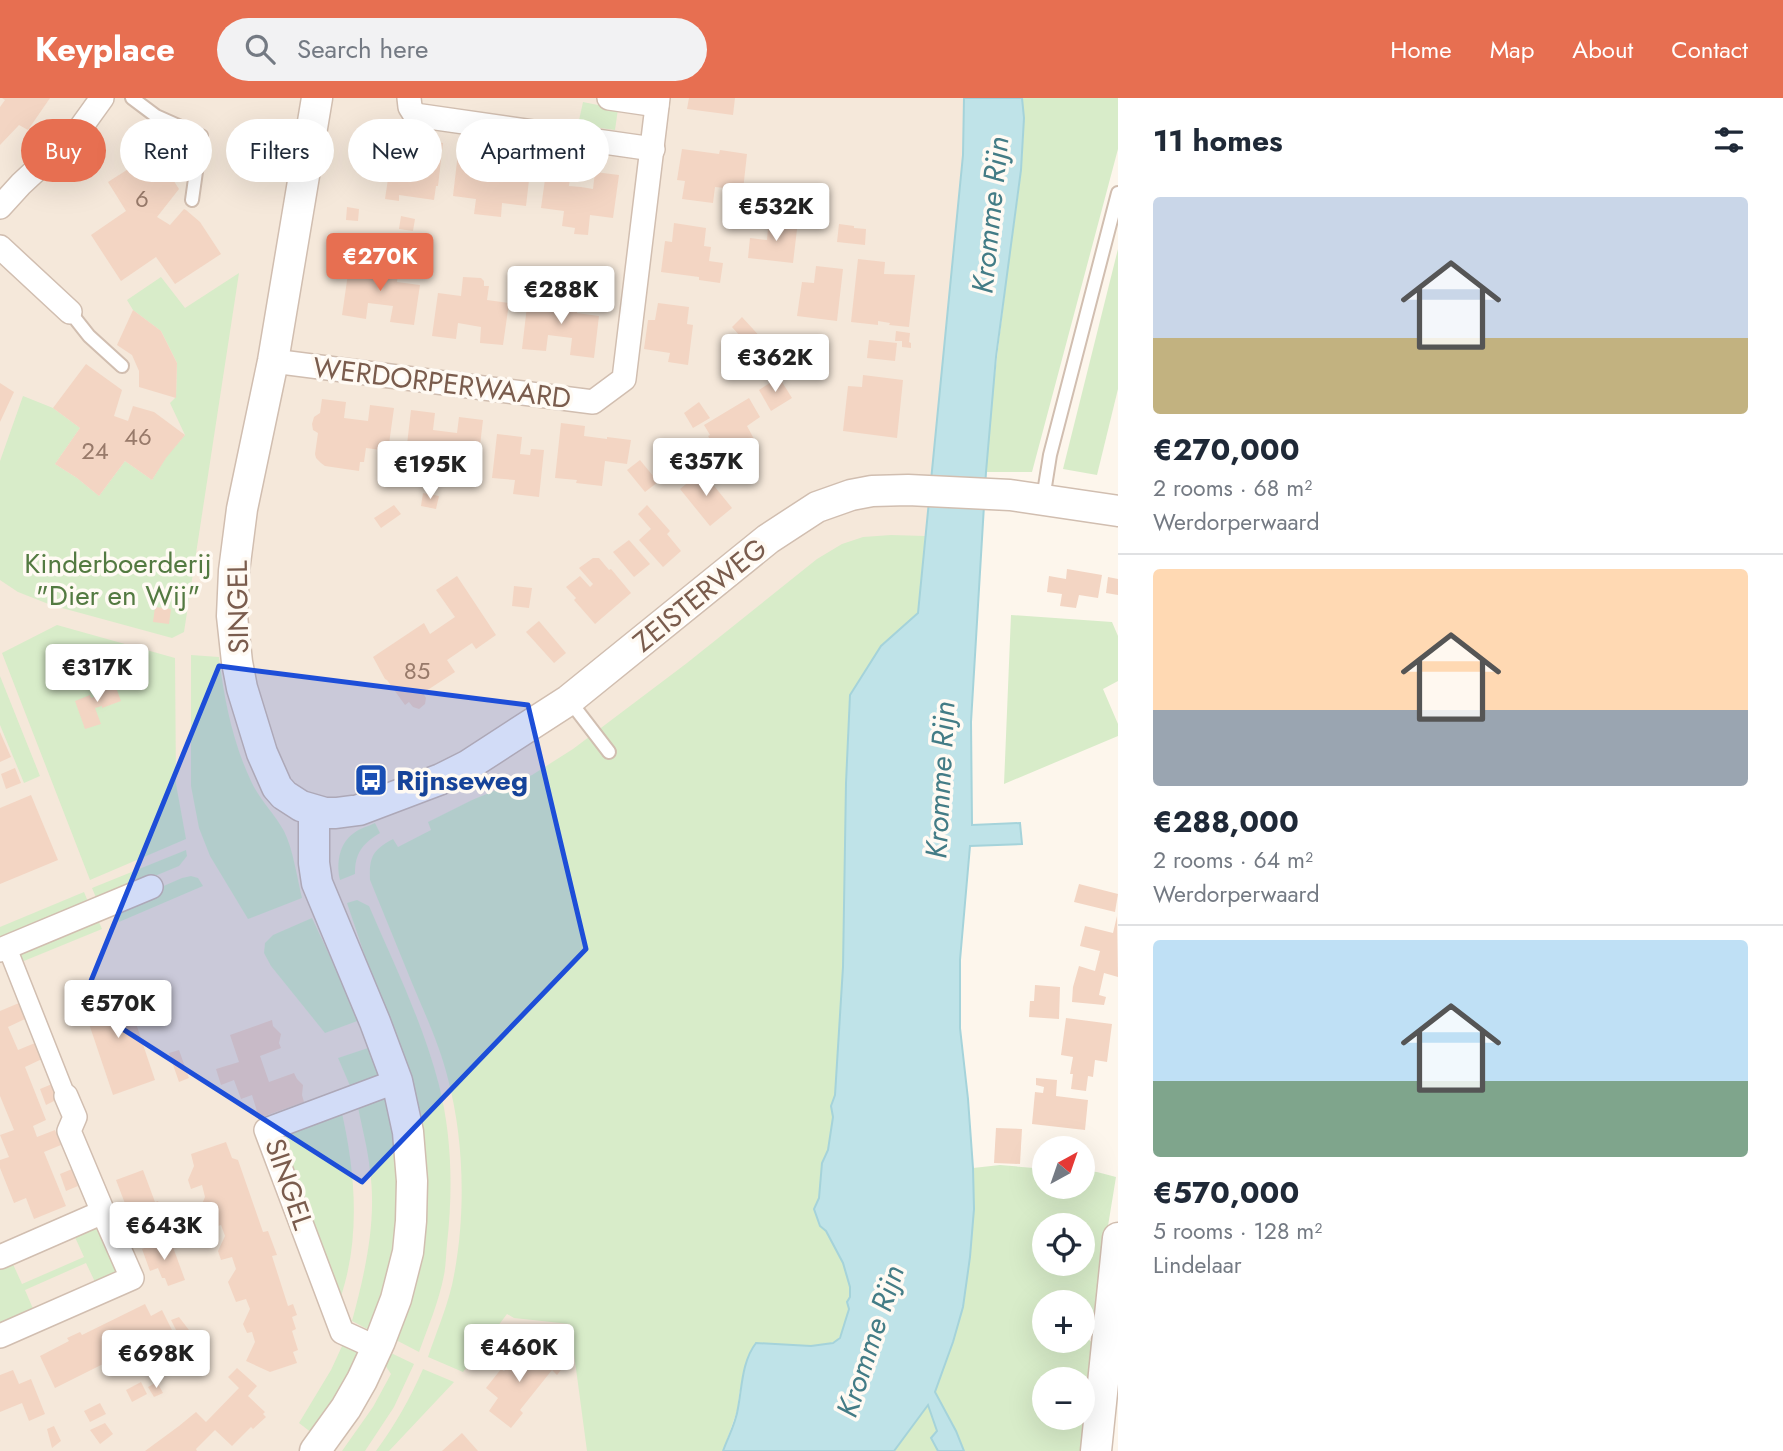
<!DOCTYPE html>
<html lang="en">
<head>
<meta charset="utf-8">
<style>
	:root { --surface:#fff; --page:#f2f2f3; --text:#1f2937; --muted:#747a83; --line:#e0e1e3; --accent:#e76f51 }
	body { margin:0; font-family:Jost,sans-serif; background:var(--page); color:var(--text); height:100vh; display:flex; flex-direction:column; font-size:26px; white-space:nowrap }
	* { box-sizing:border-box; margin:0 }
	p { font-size:23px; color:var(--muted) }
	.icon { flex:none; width:38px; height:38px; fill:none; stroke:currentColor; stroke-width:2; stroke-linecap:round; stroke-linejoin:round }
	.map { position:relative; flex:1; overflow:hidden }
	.drawer { display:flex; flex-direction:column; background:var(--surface); width:665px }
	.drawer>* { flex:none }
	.hud { position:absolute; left:21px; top:21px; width:665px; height:63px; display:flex; gap:14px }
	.needle { width:46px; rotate:40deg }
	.buttons { position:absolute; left:1032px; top:1038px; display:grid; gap:14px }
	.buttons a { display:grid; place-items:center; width:63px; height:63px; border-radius:50%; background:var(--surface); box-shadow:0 7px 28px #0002; font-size:35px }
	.price { position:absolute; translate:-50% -60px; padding:0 16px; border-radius:7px; background:#fff; color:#222; font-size:23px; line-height:46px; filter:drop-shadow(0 2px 4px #0008) }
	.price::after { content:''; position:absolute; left:50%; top:42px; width:21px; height:16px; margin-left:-10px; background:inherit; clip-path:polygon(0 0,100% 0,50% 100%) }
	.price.current { background:var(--accent); color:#fff }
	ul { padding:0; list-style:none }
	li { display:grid; align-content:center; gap:14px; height:371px; padding:0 35px }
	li+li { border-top:2px solid var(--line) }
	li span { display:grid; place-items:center; height:217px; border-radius:7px; color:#555 }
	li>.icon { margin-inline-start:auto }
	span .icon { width:126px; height:126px; fill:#fffc; stroke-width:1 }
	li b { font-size:30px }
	h2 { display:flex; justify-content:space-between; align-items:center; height:84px; padding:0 35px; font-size:30px }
	.chip { padding:0 24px; border-radius:32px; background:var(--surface); box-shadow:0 7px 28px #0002; font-size:24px; line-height:63px }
	.chip.current { background:var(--accent); color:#fff }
	header { display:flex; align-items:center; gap:42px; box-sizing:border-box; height:98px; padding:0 35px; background:var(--accent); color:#fff }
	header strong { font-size:33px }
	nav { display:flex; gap:38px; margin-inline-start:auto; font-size:24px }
	.search { width:490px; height:63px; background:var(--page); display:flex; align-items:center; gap:18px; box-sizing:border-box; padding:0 24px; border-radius:38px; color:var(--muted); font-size:26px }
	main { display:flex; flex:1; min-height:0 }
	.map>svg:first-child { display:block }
	.residential { fill:#f5e8da }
	.green { fill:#d8ecc9; fill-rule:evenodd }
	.water { fill:#bfe3e8; stroke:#a5d3da; stroke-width:2 }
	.building { fill:#f3d5c3 }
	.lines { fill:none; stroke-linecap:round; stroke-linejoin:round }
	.service-casing { stroke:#d1beb0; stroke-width:16 }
	.pedestrian-casing { stroke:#d1beb0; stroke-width:21 }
	.minor-casing { stroke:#d1beb0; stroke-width:26 }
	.tertiary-casing { stroke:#d1beb0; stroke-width:33 }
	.service { stroke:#fff; stroke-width:12 }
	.pedestrian { stroke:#fff; stroke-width:18 }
	.minor { stroke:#fff; stroke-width:23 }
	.tertiary { stroke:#fff; stroke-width:30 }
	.marked { fill:#1d4ed8; fill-opacity:0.2; stroke:#1d4ed8; stroke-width:5; stroke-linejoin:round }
	.labels { text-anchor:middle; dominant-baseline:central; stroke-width:7; stroke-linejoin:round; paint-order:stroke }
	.number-label { font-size:24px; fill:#987a6a }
	.street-label { font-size:28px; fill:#7a5c4d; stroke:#fffaf3 }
	.park-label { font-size:28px; fill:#537a41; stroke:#fffaf3 }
	.transit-label { font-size:28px; font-weight:bold; fill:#164399; stroke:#fffaf3; text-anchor:start }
	.water-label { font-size:30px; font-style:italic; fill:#437c86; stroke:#fffaf3 }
</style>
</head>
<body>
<header>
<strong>Keyplace</strong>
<div class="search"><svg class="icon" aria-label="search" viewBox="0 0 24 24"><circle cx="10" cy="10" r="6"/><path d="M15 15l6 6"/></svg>Search here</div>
<nav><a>Home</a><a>Map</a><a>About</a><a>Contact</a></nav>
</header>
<main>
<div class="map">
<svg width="1118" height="1353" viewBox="0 0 1118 1353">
	<rect width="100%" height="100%" fill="#fdf6ec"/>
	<!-- residential -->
	<polygon class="residential" points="0,0 978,0 934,479 691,1353 0,1353"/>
	<!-- green -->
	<g class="green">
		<path d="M1022 0H1118V51L1032 374H986C991 300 1001 228 1010 155 1017 104 1027 52 1022 0Z"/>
		<polygon points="583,4 618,11 615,32 578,27"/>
		<polygon points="1118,151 1118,291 1097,377 1063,371"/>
		<polygon points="239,175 184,534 172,540 51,507 18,494 0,482 0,363 23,298 53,310 80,330 55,366 77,380 99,398 125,363 152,382 166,359 185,337 170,305 176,299 177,265 161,233 133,212 127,202 161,179 185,210"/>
		<path d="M891 437 925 438 918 515 881 548 846 685 843 869 835 997 831 1008 833 1019 828 1052 822 1065 819 1100 814 1111C824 1129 836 1146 843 1165 846 1172 849 1183 850 1191 851 1201 845 1236 837 1242 826 1251 775 1248 761 1245L744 1274 739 1297 738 1310 723 1353H587L570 1226 514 1220 507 1216 463 1274 428 1259C436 1235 446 1212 452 1187 466 1123 465 1045 448 981 440 948 425 916 412 885 398 851 384 816 370 782 369 758 373 752 393 741L398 749 431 732 428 724 472 702 532 677 573 651 687 565 817 461 842 446 863 439Z"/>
		<polygon points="1011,517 1112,524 1118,538 1118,583 1103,591 1118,626 1118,638 1004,686"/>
		<polygon points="57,527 175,560 176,686 186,741 90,782 2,555"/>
		<path d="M191 557 219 559C224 601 233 645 251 683 259 701 274 715 284 733 293 751 297 779 302 800L248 821 210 758 199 730 191 688Z"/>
		<polygon points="0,578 40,678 24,685 0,627"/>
		<path d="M375 725 380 735C362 746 355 755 355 776L340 782C336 766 339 745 354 735 360 730 369 728 375 725Z"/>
		<polygon points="186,752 187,758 179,768 97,802 92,790"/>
		<polygon points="191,778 198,780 203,788 119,824 115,815 160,796 159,790 182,780"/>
		<polygon points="84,794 89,806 0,843 0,829"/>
		<path d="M357 802 369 808C394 866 423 925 439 987 452 1039 453 1092 447 1146 446 1156 446 1167 444 1177 439 1203 428 1229 419 1254L396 1242 411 1195 426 1093 421 1025 406 964 372 879 347 805Z"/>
		<polygon points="312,820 360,922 325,935 271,868 264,855 265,845 273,837"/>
		<polygon points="98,822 102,831 19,865 15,856"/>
		<polygon points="371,949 381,979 351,990 338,960"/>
		<path d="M387 999C400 1060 402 1121 388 1181 384 1199 377 1216 371 1233L352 1223C365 1175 377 1123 370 1073 368 1051 362 1030 358 1009Z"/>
		<path d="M341 1011C355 1071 361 1138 341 1198H335L277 1036Z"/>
		<path d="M1000 1067 1045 1071V1088H1083V1073L1097 1074 1116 1079 1107 1134 1096 1227 1090 1228 1088 1241 1095 1247 1086 1353H964L956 1333 935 1294 953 1244 970 1159 974 1111 973 1070ZM1045 1127H1083V1166H1045ZM1045 1204H1083V1242H1045ZM1045 1281H1083V1320H1045Z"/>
		<polygon points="96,1127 118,1176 96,1186 86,1165 25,1192 34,1213 0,1228 0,1169 12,1164 22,1186 84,1159 74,1137"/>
		<polygon points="343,1246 362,1255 353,1273 312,1335 299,1325 331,1272"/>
		<polygon points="391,1255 414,1266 394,1309 365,1353 342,1353 373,1309 391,1276 385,1267"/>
		<path d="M423 1271 454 1284 389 1353H376C395 1327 410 1301 423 1271Z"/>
		<polygon points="928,1307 937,1333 931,1340 934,1344 954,1353 894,1353"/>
	</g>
	<!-- water -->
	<path class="water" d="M964 0H1022L1024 20 1021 72 996 259 986 374 971 624 972 727 1020 725 1022 746 970 748 960 862V930L968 1001 973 1070 974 1111 970 1159 963 1209 953 1244 935 1294 956 1333 964 1353H938L931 1340 937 1333 928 1307 894 1353H723C728 1339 736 1325 738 1310 742 1289 742 1263 756 1245L811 1248 833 1245 840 1240 849 1211 847 1204 850 1199V1189L843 1165 826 1133 820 1128 814 1111 819 1100 822 1065 828 1052 833 1019 831 1008 835 997 843 869 846 685 850 597 881 548 918 515 963 57Z"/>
	<!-- building -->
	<g class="building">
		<polygon points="2,0 50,0 28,32 19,27 0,47 0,9 5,2"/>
		<polygon points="689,0 735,0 733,17 687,11"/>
		<polygon points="372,35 396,38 394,56 406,58 407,50 419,52 420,42 443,45 438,88 436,88 434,102 399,97 399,103 385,101 388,81 366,78"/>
		<polygon points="682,51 719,56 720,52 747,56 743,92 715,89 713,105 682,101 685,83 677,82"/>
		<polygon points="155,54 179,91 157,119 170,127 184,111 186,112 200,124 221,156 175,186 156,159 121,183 91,137 126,113 108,84"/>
		<polygon points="458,55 483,58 481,76 504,79 507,62 531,65 526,108 502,105 501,119 474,116 476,101 453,98"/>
		<polygon points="547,67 571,71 569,88 581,89 593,91 595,74 619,77 613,120 590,117 588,137 574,136 575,130 562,128 564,113 541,110"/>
		<polygon points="347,109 359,111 358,123 346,122"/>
		<polygon points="765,112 773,113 771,129 755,127 756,119"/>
		<polygon points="401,118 415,121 413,133 399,131"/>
		<polygon points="774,121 798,123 793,165 748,160 750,140 767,142 768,130 778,131 773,129"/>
		<polygon points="674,125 706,130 704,148 711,149 709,163 723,165 720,185 699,182 699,179 661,174 665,143 672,144"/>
		<polygon points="839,126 854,128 854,130 866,131 865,147 837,144"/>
		<polygon points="374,159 387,161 387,167 399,169 397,184 420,187 414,227 390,224 393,208 368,205 366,221 342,217 349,169 372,172"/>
		<polygon points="858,161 885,164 884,176 915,177 909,229 889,227 890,225 878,223 878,227 851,224"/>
		<polygon points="816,168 843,171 837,223 797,218 802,184 814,185"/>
		<polygon points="463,179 481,180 484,183 484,188 489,188 487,202 509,205 503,247 480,245 481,229 458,225 456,241 432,238 438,195 461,198"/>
		<polygon points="553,191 566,193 565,199 579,200 577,215 599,218 594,260 570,257 572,240 548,237 546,253 522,251 527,208 551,211"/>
		<polygon points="658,205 689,209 687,226 693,227 688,267 668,264 670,255 644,251 648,222 655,222"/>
		<polygon points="133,212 161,233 177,265 176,300 139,289 139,273 132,257 117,247"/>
		<polygon points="742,219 777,257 760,273 748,260 755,255 732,229"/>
		<polygon points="896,233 910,235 909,244 911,245 911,250 902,249 902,243 895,243"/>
		<polygon points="869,242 897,245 895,263 867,260"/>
		<polygon points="86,266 122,292 114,318 128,323 133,308 154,314 185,337 166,360 152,382 125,363 99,398 77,380 55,366 80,330 53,310"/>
		<polygon points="863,277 903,282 897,340 843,333 848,288 862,289"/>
		<polygon points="779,279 792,300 771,313 759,292"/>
		<polygon points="0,285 14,294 0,324"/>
		<polygon points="749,300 760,319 747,328 754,341 722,360 708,338 710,337 704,327"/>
		<polygon points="322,301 346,304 344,320 368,323 370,307 394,310 388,353 366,350 364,364 360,364 359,373 325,368 321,365 316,360 315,356 318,335 313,332 312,326 314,319 320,315"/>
		<polygon points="699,304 710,320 693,330 684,315"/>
		<polygon points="411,312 435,315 433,332 457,335 459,319 483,322 478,364 454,361 453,375 426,372 428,358 406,355"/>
		<polygon points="561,325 585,328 584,338 607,341 607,339 631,342 627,366 605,363 602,388 576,385 577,382 555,380"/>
		<polygon points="497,336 522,339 520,356 530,357 531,351 544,352 539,399 513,396 515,382 492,380"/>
		<polygon points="640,362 658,384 645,394 627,372"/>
		<polygon points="702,373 732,410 710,428 680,391"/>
		<polygon points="423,395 439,398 436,411 421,408"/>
		<polygon points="394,407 401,416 381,430 374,420"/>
		<polygon points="647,407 670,433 667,436 681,453 663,469 639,442 651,431 638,416"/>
		<polygon points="629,442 650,466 634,479 613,454"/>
		<polygon points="593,460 599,460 609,472 611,471 631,495 595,526 574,502 576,500 566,489 580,478 590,489 593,486 579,470"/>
		<polygon points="1067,471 1102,477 1098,500 1079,497 1076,510 1060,508 1062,496 1047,494 1049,478 1066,481"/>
		<polygon points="457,478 496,537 476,551 472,545 447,562 455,574 423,595 426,600 425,606 419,611 413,609 409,604 405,607 387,582 385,581 373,559 424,525 430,536 455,519 436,492"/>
		<polygon points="1108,479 1118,481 1118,497 1106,495"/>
		<polygon points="514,488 532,490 529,510 512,508"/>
		<polygon points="155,509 171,511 169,526 153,524"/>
		<polygon points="539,523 566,555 554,565 526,534"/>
		<polygon points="114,584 121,603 102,610 102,608 95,610 101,626 85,631 75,603 90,597 91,600 98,597 95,591"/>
		<polygon points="0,634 11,659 0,664"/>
		<polygon points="15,670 21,685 6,691 1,676"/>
		<polygon points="31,697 58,762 0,786 0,710"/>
		<polygon points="1079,786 1118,796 1115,814 1074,804"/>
		<polygon points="1117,818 1118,879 1104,875 1099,897 1106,899 1104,907 1072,904 1073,889 1079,868 1095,873 1100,853 1080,848 1085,828 1113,835"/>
		<polygon points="123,887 155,982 113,997 81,902"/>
		<polygon points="1035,887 1060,889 1059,921 1029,919 1030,903 1034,903"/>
		<polygon points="19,905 25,921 8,929 18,952 35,945 42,961 25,969 46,1022 33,1028 37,1039 55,1032 61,1047 44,1054 66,1108 34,1121 26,1100 14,1105 0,1070 0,1062 9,1059 0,1037 14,1032 0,998 0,913"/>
		<polygon points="1066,920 1112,926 1107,964 1095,962 1093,979 1088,978 1086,993 1071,991 1073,976 1070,976 1073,959 1061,957"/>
		<polygon points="272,922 273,928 281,936 279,945 281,950 260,958 269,984 294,975 297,981 303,987 302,997 304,1004 259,1020 252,997 241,1001 234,982 221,987 216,971 239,964 230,937"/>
		<polygon points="179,952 189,980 179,984 169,955"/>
		<polygon points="1036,980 1057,982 1056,998 1088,1002 1085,1032 1032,1026 1035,994 1043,995 1044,989 1036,987"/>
		<polygon points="52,986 58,1001 46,1007 40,991"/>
		<polygon points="996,1030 1022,1031 1020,1066 994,1065"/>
		<polygon points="226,1044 232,1060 238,1062 263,1134 268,1133 277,1157 272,1158 288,1208 293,1206 297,1217 292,1219 296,1231 292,1233 298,1252 293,1254 297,1265 270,1274 246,1263 255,1244 252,1234 247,1235 243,1226 250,1211 246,1201 236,1204 228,1184 236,1171 232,1159 221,1162 218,1153 225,1138 221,1127 206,1132 199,1113 205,1099 202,1087 191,1091 188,1082 194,1068 191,1056"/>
		<polygon points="72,1071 78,1088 66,1093 60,1076"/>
		<polygon points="143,1072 155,1104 158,1103 164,1118 134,1129 116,1082"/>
		<polygon points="170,1141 185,1182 168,1188 165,1180 162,1180 158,1170 150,1173 142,1151"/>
		<polygon points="145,1206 151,1218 162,1212 175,1238 161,1245 158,1239 138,1249 146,1262 136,1267 129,1253 55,1290 40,1258 69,1243 67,1240 80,1234 82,1237"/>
		<polygon points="179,1219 192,1236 181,1242 171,1222"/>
		<polygon points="527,1245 561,1272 557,1277 552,1272 520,1312 523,1315 511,1330 489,1313 498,1300 486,1290 501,1271 504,1273"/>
		<polygon points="237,1270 257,1288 248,1298 265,1314 263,1316 266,1319 253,1331 251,1329 232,1348 215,1332 196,1351 197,1353 145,1353 179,1328 196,1314 206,1324 239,1290 228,1279"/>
		<polygon points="13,1272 19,1286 31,1281 45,1316 29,1323 22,1305 0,1314 0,1277"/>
		<polygon points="141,1284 147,1296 132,1304 126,1292"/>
		<polygon points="157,1284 163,1295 154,1299 148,1289"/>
		<polygon points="100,1305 106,1316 90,1324 84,1313"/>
		<polygon points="105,1325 113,1336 100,1346 90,1332"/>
		<polygon points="54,1328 61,1343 52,1350 47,1331"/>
		<polygon points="462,1335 478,1353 442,1353"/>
	</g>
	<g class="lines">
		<defs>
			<g id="service">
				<polyline points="132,0 156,18 201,38 192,102"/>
				<polyline points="70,214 89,238 122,268"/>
				<polyline points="1043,401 1050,357 1118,95"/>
				<polyline points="569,602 609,654"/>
			</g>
			<polyline id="pedestrian" points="7,849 66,998"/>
			<g id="minor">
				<polyline points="409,0 410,9 415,17 653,51"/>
				<polyline points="609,0 657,7"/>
				<polyline points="0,109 21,86 79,32 102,0"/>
				<polyline points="0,149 70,214"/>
				<polyline points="273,263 593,304 624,281 658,0"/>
				<polyline points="0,852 151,789"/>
				<polyline points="0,1159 103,1114"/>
				<polyline points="0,1238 132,1180 103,1114 69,1033 75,1019 66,998"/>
				<polyline points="377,1250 342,1234 266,1032 397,983"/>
			</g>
			<g id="tertiary">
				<polyline points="317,0 273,263 242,411 234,473 232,518 237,564 242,590 262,655 277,689 284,697 301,708 325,715 336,715 359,712 441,681 467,668 569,602 768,441 817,409 851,397 872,393 908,392 1010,397 1118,413"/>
				<polyline points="314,713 314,765 317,785 375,924 397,983 408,1034 412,1083 411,1123 408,1154 396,1201 380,1243 362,1282 346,1310 315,1353"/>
				<polyline points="1096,1353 1118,1140"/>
			</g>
		</defs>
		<!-- service casing -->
		<use href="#service" class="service-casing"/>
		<!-- pedestrian casing -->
		<use href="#pedestrian" class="pedestrian-casing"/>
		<!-- minor casing -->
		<use href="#minor" class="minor-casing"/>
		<!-- tertiary casing -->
		<use href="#tertiary" class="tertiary-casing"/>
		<!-- service -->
		<use href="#service" class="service"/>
		<!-- pedestrian -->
		<use href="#pedestrian" class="pedestrian"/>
		<!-- minor -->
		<use href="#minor" class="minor"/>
		<!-- tertiary -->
		<use href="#tertiary" class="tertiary"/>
	</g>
	<!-- marked area -->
	<path class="marked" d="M219 568 528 607 586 851 362 1084 82 905Z"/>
	<!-- icons -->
	<defs>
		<symbol id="bus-square" viewBox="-11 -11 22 22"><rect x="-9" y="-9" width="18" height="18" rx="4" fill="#1a4fb4" stroke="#fffaf3"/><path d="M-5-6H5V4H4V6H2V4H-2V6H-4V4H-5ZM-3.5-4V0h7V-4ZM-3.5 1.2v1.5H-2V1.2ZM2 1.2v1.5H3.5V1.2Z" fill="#fff"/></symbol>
	</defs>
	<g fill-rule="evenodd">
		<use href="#bus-square" x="352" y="663" width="38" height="38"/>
	</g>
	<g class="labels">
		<!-- number labels -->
		<g class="number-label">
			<text x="142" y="100">6</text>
			<text x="138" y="338">46</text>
			<text x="95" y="352">24</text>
			<text x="417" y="572">85</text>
		</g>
		<!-- street labels -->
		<g class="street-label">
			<text transform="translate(442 285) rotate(7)">WERDORPERWAARD</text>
			<text transform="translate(700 497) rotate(-39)">ZEISTERWEG</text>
			<text transform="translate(238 509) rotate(-91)">SINGEL</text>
			<text transform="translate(289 1086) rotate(71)">SINGEL</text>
		</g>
		<!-- park labels -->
		<g class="park-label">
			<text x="118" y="465">Kinderboerderij<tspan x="118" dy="32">"Dier en Wij"</tspan></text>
		</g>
		<!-- transit labels -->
		<g class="transit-label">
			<text x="396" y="682">Rijnseweg</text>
		</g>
		<!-- water labels -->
		<g class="water-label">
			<text transform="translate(990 117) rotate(-84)">Kromme Rijn</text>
			<text transform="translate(940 682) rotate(-87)">Kromme Rijn</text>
			<text transform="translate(870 1243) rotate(-72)">Kromme Rijn</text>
		</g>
	</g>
</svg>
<div class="buttons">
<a><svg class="needle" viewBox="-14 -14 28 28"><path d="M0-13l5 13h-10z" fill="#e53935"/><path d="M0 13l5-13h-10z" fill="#747a83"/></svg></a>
<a><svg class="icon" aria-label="locate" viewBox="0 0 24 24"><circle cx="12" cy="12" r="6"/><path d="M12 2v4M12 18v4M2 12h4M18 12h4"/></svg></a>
<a>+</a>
<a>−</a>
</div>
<b class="price" style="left:776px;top:145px">€532K</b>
<b class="price current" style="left:380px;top:195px">€270K</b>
<b class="price" style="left:561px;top:228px">€288K</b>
<b class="price" style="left:775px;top:296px">€362K</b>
<b class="price" style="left:706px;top:400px">€357K</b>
<b class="price" style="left:430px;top:403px">€195K</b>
<b class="price" style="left:97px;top:606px">€317K</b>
<b class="price" style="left:118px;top:942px">€570K</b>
<b class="price" style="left:164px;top:1164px">€643K</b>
<b class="price" style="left:519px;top:1286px">€460K</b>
<b class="price" style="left:156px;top:1292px">€698K</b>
<div class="hud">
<a class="chip current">Buy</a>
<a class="chip">Rent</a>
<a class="chip">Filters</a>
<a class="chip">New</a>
<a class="chip">Apartment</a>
</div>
</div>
<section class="drawer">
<h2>11 homes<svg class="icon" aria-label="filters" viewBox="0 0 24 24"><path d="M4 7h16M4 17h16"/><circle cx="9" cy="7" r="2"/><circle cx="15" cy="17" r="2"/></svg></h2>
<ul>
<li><span style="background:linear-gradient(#c9d6e8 65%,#c2b280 0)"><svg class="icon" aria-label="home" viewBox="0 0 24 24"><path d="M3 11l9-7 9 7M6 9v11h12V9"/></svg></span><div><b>€270,000</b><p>2 rooms · 68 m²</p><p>Werdorperwaard</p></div></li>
<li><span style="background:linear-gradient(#ffd9b3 65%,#9aa5b1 0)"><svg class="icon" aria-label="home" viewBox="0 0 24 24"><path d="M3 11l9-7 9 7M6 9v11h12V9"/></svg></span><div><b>€288,000</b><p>2 rooms · 64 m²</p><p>Werdorperwaard</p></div></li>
<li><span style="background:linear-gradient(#bfe0f5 65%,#7fa58c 0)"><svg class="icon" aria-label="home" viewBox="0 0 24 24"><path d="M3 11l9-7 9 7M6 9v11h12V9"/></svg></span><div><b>€570,000</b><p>5 rooms · 128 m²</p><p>Lindelaar</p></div></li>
</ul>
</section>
</main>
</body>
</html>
